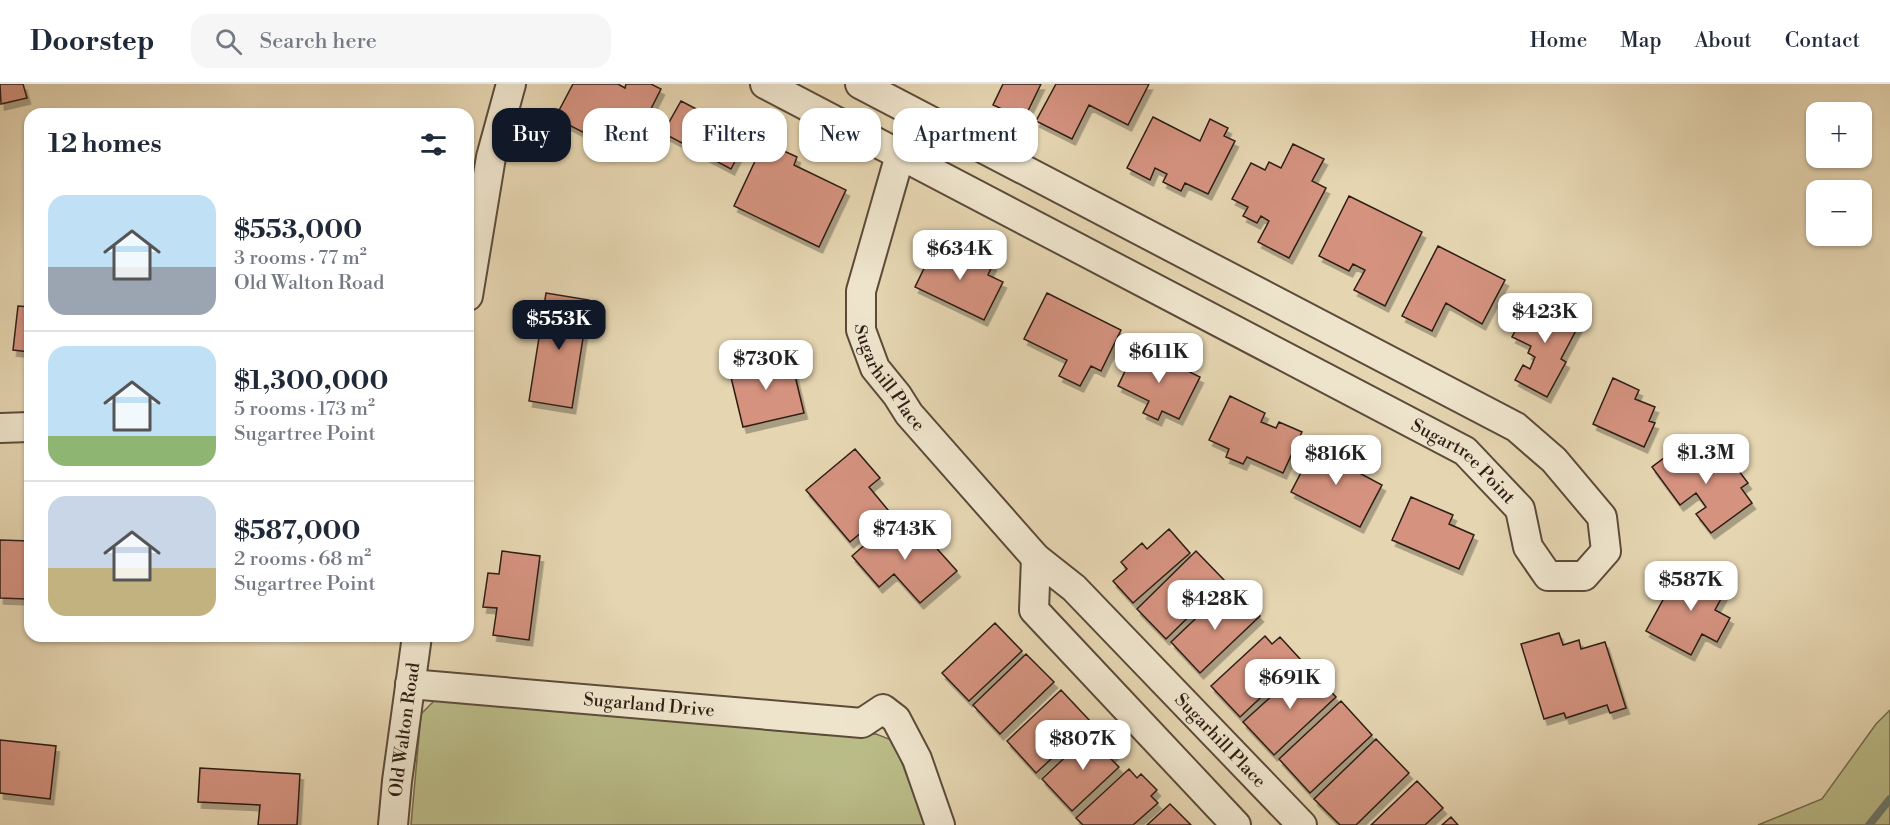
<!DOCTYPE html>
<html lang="en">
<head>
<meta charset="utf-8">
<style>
	body { margin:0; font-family:"Libre Bodoni",serif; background:#f6f6f7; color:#1f2937; height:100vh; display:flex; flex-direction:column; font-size:22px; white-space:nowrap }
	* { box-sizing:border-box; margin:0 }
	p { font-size:20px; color:#747a83 }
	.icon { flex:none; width:33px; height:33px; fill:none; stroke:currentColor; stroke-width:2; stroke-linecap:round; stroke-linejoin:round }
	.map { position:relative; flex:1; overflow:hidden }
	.details { position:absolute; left:24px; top:24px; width:450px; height:534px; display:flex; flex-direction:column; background:#fff; border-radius:18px; box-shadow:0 2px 4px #0004 }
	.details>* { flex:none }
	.hud { position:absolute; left:492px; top:24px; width:570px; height:54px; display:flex; gap:12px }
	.fabs { position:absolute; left:1806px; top:18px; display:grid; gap:12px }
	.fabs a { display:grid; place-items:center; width:66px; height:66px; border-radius:12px; background:#fff; box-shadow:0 2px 4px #0004; font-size:30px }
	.price { position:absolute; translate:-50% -51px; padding:0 14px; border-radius:12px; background:#fff; color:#222; font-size:20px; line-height:39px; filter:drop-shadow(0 2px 3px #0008) }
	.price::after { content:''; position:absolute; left:50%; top:36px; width:18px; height:14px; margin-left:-9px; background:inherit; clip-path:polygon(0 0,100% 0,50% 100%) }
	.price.selected { background:#111827; color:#fff }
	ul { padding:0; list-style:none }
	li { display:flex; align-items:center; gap:18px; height:150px; padding:0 24px }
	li+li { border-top:2px solid #e0e1e3 }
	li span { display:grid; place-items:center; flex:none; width:168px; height:120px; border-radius:18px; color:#555 }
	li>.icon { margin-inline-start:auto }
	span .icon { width:72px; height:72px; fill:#fffc; stroke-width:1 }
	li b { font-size:26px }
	h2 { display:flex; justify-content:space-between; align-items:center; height:72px; padding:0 24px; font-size:26px }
	.pill { padding:0 21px; border-radius:18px; background:#fff; box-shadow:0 2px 4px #0004; font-size:21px; line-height:54px }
	.pill.selected { background:#111827; color:#fff }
	header { display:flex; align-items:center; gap:36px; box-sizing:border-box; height:84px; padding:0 30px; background:#fff; border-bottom:2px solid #e0e1e3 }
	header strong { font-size:28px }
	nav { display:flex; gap:33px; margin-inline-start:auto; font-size:21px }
	.search { width:420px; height:54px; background:#f6f6f7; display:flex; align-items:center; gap:15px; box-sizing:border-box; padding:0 21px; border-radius:18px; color:#747a83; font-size:22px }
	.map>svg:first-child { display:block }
</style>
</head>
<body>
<header>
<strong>Doorstep</strong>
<div class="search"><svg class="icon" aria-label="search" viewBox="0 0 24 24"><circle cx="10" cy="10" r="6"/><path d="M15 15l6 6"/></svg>Search here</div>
<nav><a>Home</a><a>Map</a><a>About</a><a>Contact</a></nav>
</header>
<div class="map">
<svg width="1890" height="741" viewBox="0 0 1890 741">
	<defs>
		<filter id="shadow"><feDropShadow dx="3.5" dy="6" stdDeviation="0" flood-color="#0004"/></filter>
	</defs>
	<rect width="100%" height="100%" fill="#e5d5b1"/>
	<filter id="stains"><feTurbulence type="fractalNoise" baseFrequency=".00333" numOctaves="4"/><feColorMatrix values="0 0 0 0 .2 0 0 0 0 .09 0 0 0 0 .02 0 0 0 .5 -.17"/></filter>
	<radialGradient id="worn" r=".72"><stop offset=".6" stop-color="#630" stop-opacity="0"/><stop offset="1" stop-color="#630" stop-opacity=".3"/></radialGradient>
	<path fill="#babc88" stroke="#746c4e" stroke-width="1.5" d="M450,615L826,651L876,650L894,657L925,741H411L421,630L434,617Z
		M1890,626V741H1758L1822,715L1876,640Z"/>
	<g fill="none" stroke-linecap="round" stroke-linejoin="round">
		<path stroke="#6c7b6f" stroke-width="8" d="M1869,741L1890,715"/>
	</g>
	<path fill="#d4927f" stroke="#2e1d13" stroke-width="1.5" filter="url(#shadow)" d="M0,0H23L27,14L1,20Z
		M573,0H618L625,4L626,0H651L661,5L634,58L622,52L616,65L555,34Z
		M1003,0H1041L1024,35L993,21Z
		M1056,0H1149L1128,41L1089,21L1072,55L1036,37Z
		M681,17L748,52L731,85L663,49Z
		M1153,33L1200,57L1210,35L1228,44L1224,52L1235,57L1208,110L1185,99L1181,107L1163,98L1167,90L1155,84L1150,96L1127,84Z
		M764,58L797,73L794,81L846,106L819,163L734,122Z
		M1293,60L1324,75L1312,97L1326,104L1289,174L1258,158L1269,137L1261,132L1257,139L1243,132L1248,123L1232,115L1251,79L1265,86L1269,78L1281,84Z
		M1349,112L1422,148L1385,222L1354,206L1365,186L1353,180L1349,187L1319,172Z
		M953,161L993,180L988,191L1003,198L984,236L915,203L935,162L949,169Z
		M1438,162L1505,196L1482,240L1446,219L1432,247L1402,232Z
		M546,209L589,216L572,324L529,317Z
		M1047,209L1121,246L1101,287L1091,282L1080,302L1059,292L1067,276L1024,255Z
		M1534,212L1581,237L1561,275L1566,278L1547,313L1515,296L1523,281L1530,285L1535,273L1528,269L1531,262L1512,253Z
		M18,222L30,223V268L13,266Z
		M1137,262L1200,293L1179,335L1162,327L1158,336L1143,329L1149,317L1118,302Z
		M790,271L804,329L743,343L729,285Z
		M1613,294L1639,306L1635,315L1655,323L1649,337L1655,339L1644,363L1593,340Z
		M1230,312L1265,329L1261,338L1276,344L1279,338L1302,348L1283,389L1247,373L1243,380L1226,373L1229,365L1209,356Z
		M1316,360L1350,378L1348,383L1382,401L1360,443L1291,408Z
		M1680,362L1693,379L1706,369L1711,376L1724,367L1748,399L1741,404L1752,419L1711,449L1696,430L1706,423L1696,409L1680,421L1652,383Z
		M855,365L880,394L869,403L888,426L850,458L806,406Z
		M1411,413L1453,431L1449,440L1474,451L1459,485L1392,456Z
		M895,434L914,456L922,448L957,487L920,519L894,490L879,503L852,472Z
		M1169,445L1190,469L1133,519L1113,497L1127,485L1121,478L1142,459L1147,465Z
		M0,456L30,457V525H27V515L0,514Z
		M502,467L540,472L529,556L493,551L497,524L483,523L488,489L499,490Z
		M1196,467L1225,497L1166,555L1137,525Z
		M1690,481L1728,502L1715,526L1730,534L1717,558L1702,550L1691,571L1646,547L1670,503L1677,506Z
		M1237,508L1260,532L1200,589L1171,558L1212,519L1219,526Z
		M995,539L1022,567L969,617L942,589Z
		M1559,549L1563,561L1579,556L1581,565L1605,558L1626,624L1610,629L1607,621L1566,634L1564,629L1544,635L1521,560Z
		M1265,552L1272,560L1280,553L1301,576L1240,633L1211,602Z
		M1026,570L1054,598L1000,650L973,621Z
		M1306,581L1336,613L1274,671L1243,638Z
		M1061,606L1091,638L1036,689L1007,657Z
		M1341,617L1372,651L1310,709L1279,675Z
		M1092,648L1100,657L1106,652L1118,666L1110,674L1119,683L1072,727L1042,695Z
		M1376,655L1409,689L1356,741H1340L1314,715Z
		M0,656L56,662L50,715L0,709Z
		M200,684L300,690L297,741H258L260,721L198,718Z
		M1129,685L1137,694L1141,690L1157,706L1151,712L1158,719L1133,741H1083L1076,734Z
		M1417,697L1443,724L1425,741H1371Z
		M1170,720L1191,741H1147Z
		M1451,733L1458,741H1442Z"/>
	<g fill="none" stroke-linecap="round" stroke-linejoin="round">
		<g stroke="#5c4b3a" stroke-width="32">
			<g id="street">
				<path id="s1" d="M765,0L1465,367L1520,425L1528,463L1548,492H1584L1606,467L1602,433L1554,376L1516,343L860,0"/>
				<path id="s2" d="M900,71L861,207V246L875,284L897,311L909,330L1036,474L1074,504L1302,741"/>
				<path d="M468,212L491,73L511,0"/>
				<path d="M0,344L30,343"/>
				<path d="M1036,474L1034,526L1236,741"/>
				<path id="s3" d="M410,600L862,639L883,625L896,635L917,675L940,741"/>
				<path id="s4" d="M393,741L397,697L417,552"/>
			</g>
		</g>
		<use href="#street" stroke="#eee4cc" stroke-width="28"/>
	</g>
	<g text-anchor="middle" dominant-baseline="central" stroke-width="5" stroke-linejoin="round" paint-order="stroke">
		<g font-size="18" fill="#2e1d13" stroke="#eee4cc">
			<text stroke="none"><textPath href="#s2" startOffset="236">Sugarhill Place</textPath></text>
			<text stroke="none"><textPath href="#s1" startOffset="795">Sugartree Point</textPath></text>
			<text stroke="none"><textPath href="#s3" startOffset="240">Sugarland Drive</textPath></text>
			<text stroke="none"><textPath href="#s4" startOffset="96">Old Walton Road</textPath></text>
			<text stroke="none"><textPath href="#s2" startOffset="730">Sugarhill Place</textPath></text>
		</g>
	</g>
	<rect width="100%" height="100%" filter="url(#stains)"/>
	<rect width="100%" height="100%" fill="url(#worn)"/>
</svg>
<div class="fabs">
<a>+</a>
<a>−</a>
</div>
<b class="price" style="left:960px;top:197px">$634K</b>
<b class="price" style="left:1545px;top:260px">$423K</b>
<b class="price selected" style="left:559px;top:267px">$553K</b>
<b class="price" style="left:1159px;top:300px">$611K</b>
<b class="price" style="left:766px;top:307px">$730K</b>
<b class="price" style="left:1706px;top:401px">$1.3M</b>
<b class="price" style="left:1336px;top:402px">$816K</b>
<b class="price" style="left:905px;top:477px">$743K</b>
<b class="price" style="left:1691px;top:528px">$587K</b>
<b class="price" style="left:1215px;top:547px">$428K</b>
<b class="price" style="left:1290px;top:626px">$691K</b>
<b class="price" style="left:1083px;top:687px">$807K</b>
<div class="hud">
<a class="pill selected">Buy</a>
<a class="pill">Rent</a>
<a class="pill">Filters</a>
<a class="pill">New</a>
<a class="pill">Apartment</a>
</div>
<section class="details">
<h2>12 homes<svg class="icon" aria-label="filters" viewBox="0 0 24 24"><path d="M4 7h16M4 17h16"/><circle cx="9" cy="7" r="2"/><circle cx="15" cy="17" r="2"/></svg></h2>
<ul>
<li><span style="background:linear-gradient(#bfe0f5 60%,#9aa5b1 0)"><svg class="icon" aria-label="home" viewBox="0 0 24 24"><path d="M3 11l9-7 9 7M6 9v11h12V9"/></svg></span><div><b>$553,000</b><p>3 rooms · 77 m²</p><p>Old Walton Road</p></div></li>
<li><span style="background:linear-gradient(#bfe0f5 75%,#8fb573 0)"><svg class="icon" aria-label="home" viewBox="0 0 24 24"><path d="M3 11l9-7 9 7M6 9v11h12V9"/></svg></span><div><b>$1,300,000</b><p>5 rooms · 173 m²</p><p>Sugartree Point</p></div></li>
<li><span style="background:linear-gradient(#c9d6e8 60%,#c2b280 0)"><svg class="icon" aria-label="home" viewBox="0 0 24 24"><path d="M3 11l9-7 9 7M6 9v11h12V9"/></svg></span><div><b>$587,000</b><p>2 rooms · 68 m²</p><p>Sugartree Point</p></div></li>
</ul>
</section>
</div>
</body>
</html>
